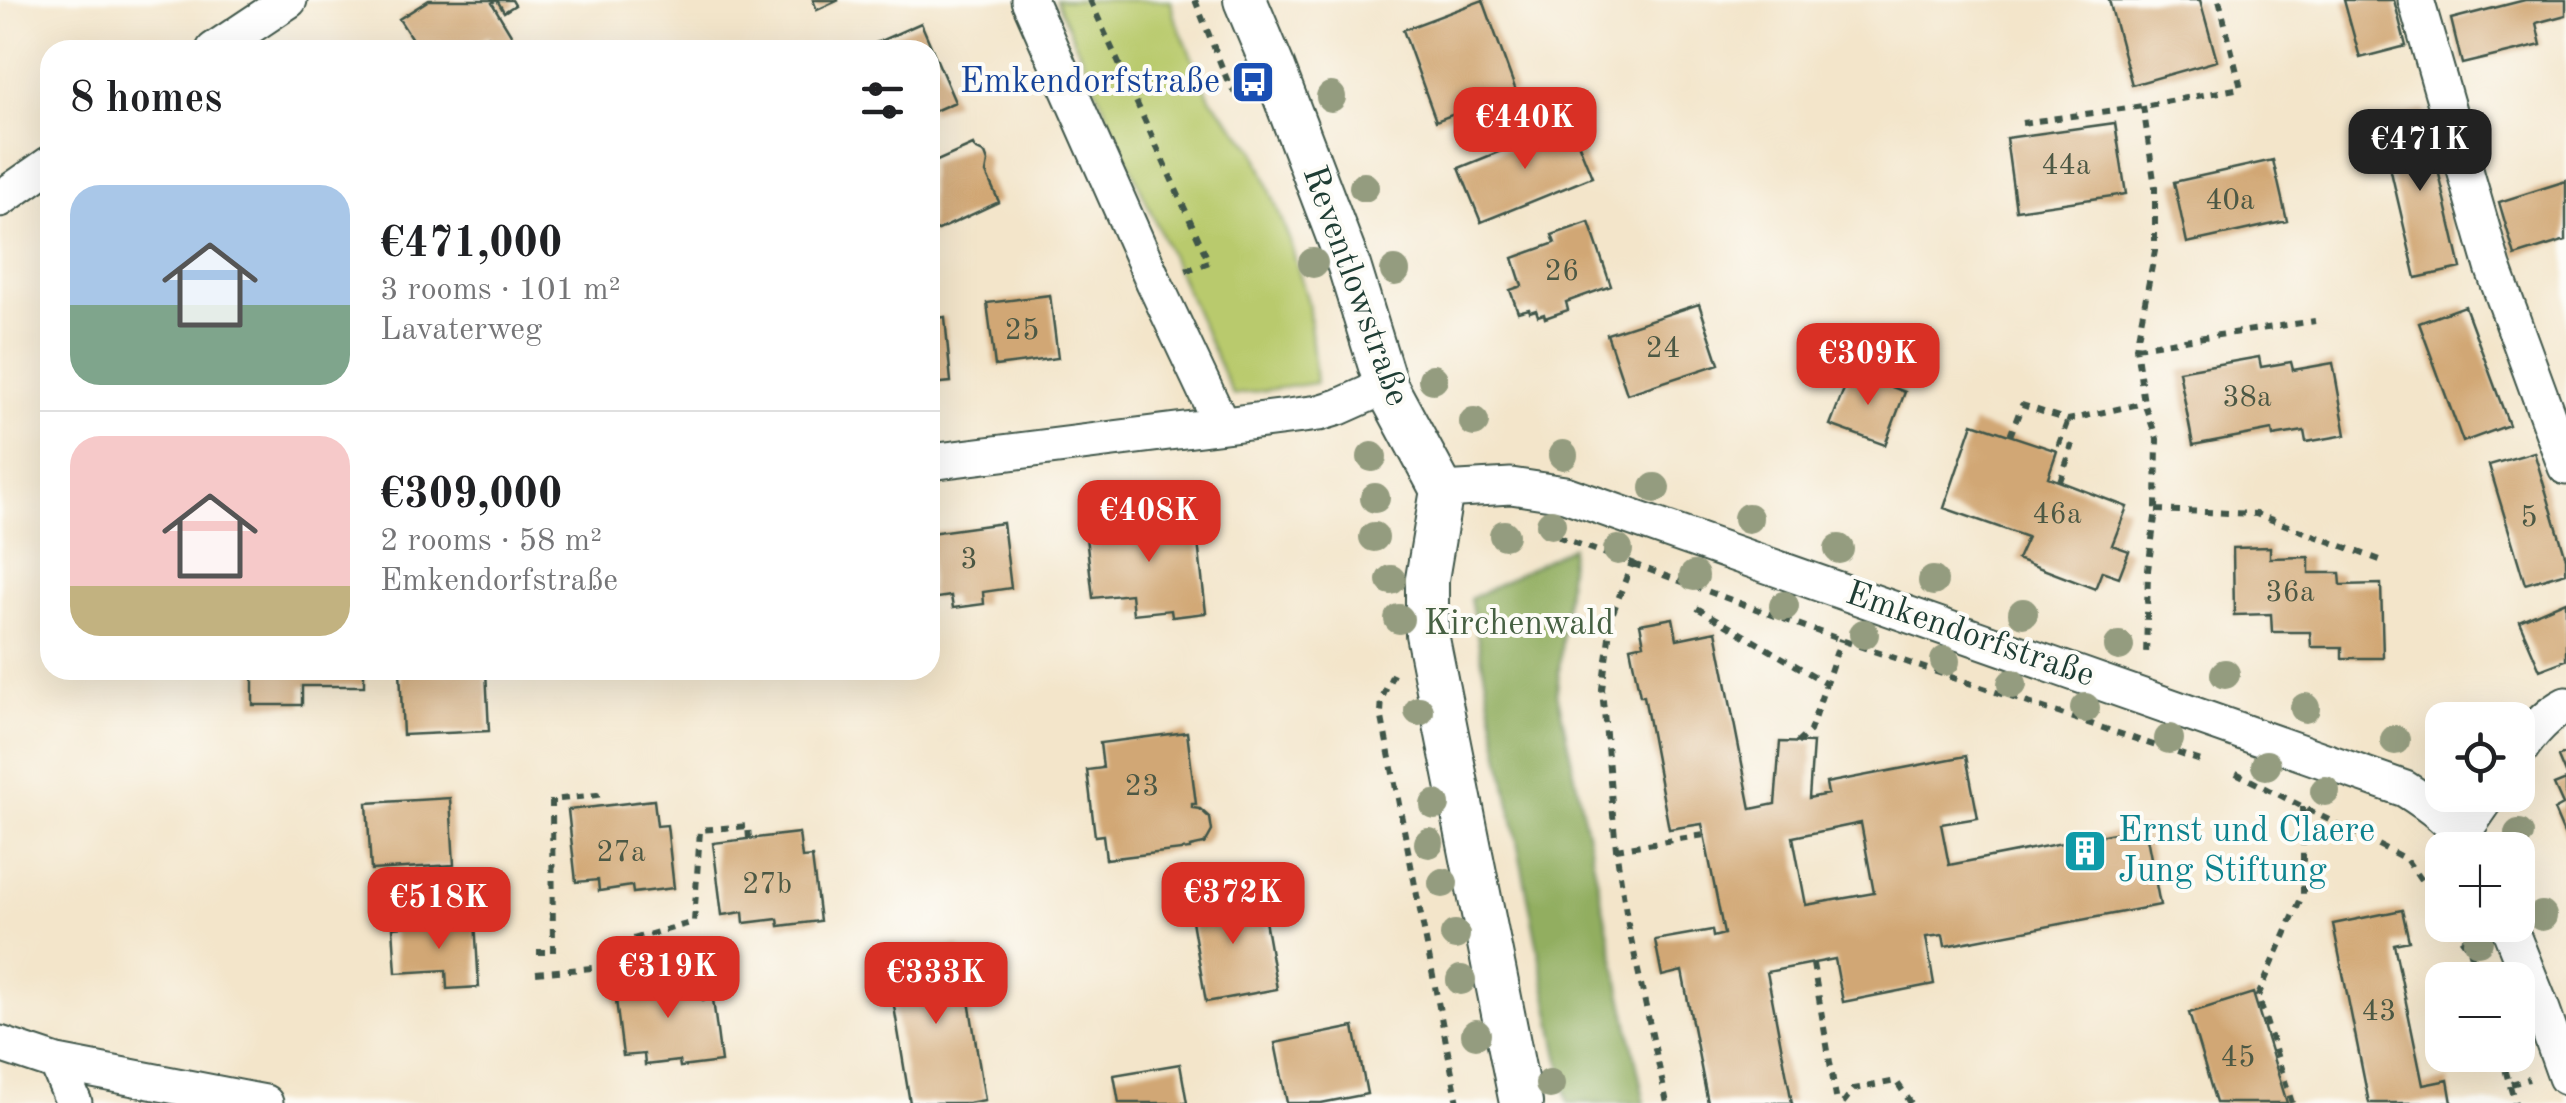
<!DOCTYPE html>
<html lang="en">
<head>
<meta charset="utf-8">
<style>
	body { margin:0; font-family:"Old Standard TT",serif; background:#f2f2f2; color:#202124; height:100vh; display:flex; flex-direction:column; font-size:38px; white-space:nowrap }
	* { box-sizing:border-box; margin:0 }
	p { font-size:32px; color:#757577 }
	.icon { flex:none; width:55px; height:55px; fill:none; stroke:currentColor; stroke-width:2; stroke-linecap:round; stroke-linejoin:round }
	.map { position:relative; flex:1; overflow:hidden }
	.side { position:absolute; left:40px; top:40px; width:900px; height:640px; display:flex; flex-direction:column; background:#fff; border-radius:30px; box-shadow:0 10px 40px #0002 }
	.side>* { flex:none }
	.tools { position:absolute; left:2425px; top:702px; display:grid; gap:20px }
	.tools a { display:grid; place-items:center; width:110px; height:110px; border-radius:20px; background:#fff; box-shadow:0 10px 40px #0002; font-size:50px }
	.price { position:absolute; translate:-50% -85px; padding:0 22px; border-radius:20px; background:#d93025; color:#fff; font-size:32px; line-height:65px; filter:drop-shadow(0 2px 5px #0008) }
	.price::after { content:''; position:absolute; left:50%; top:60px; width:30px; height:22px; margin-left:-15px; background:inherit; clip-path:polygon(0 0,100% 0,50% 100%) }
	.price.on { background:#222; color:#fff }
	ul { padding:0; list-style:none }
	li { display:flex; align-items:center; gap:30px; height:250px; padding:0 30px }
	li+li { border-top:2px solid #e0e0e0 }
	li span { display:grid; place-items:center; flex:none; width:280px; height:200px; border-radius:30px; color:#555 }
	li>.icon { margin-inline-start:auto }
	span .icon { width:120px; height:120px; fill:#fffc; stroke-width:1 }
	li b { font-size:42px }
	h2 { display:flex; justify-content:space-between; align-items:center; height:120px; padding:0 30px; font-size:42px }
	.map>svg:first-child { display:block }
</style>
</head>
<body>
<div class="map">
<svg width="2566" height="1103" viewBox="0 0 2566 1103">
	<rect width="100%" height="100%" fill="#fdfcf7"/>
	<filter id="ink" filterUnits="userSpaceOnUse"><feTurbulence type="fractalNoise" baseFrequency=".01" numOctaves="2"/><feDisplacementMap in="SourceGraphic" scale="20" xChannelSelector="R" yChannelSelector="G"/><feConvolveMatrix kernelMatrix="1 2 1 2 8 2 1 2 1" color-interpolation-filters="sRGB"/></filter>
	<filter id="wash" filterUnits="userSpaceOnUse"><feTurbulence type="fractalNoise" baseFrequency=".0048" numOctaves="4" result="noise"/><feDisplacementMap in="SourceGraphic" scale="40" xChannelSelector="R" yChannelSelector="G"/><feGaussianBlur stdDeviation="2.25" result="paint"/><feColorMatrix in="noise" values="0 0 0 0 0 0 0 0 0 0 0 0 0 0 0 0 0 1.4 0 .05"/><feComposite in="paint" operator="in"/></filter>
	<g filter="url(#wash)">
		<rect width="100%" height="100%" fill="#f3e5ca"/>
		<path fill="#b9ca6d" stroke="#6c8450" stroke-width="2.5" d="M1056,0H1171L1173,14L1210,98L1254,149L1289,239L1308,302L1316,383L1233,395Z"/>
		<path fill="#92ae60" stroke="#58764a" stroke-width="2.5" d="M1571,547L1557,692L1645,1103H1568L1470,599Z"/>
		<g id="blocks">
			<path fill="#d1a774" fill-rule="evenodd" d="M429,0H512L515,5L504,12L497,0L492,3L515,41L497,50L488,36L466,50H432L429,44L419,50L399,19Z
				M813,0H839L817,10Z
				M1483,0L1516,91L1436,121L1403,30Z
				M2109,0H2200L2217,61L2132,85Z
				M2344,0H2394L2406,46L2360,58Z
				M2525,0H2566V15L2536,23L2541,45L2462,64L2451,19Z
				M921,23L955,102L930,113V50H860Z
				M2424,110L2461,268L2416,278L2379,120Z
				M1570,123L1592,177L1481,222L1459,168Z
				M2115,123L2126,194L2016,210L2006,138Z
				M973,145L975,149L985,154L988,162L986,173L999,202L930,234V164Z
				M2273,160L2287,221L2187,243L2174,182Z
				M2566,181V240L2515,256L2499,202Z
				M1589,222L1611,286L1566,302L1568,310L1545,318L1544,314L1538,316L1536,310L1530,312L1529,309L1518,312L1510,290L1522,286L1513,258L1555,243L1552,235Z
				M1050,295L1058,358L995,366L987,303Z
				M1699,304L1719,364L1627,394L1607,334Z
				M2465,306L2509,425L2463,442L2419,323Z
				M945,317L951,382L930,384V319Z
				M2259,357L2261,367L2291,362L2293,370L2333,363L2346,435L2306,442L2304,431L2273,436L2272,430L2193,445L2179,371Z
				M1851,371L1905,392L1885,445L1830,425Z
				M1973,423L2057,451L2048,477L2127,507L2112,545L2129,551L2119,577L2102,571L2095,589L2017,559L2027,537L1944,508Z
				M2534,452L2566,558V572L2525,584L2489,465Z
				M1195,515L1206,613L1172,617L1171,610L1133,614L1131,594L1093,598L1085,528Z
				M1003,523L1011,588L983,592L984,604L953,608L951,596L930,599V533Z
				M2270,547V558L2309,557V573H2340L2341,585L2381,584L2383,658H2342V647H2311L2310,632H2272L2271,614L2234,615L2233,548Z
				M2566,601V660L2540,670L2519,621Z
				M1673,618L1677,639L1716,631L1751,809L1775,804L1780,742L1813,743L1809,798L1828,794L1826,783L1966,756L1978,818L1941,824L1949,865L2145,827L2160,905L1945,946L1943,935L1926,937L1934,984L1843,1002L1835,959L1767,972L1792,1103H1708L1682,971L1662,976L1655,940L1712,930L1713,937L1724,934L1702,824L1669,829L1644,696H1640L1630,647L1644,644L1640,624ZM1861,823L1874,893L1806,905L1793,837Z
				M253,670H364V686H302V705H253Z
				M400,670H486L489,731L403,735Z
				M1187,732L1196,804H1192V808L1200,809L1210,818L1212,831L1207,840L1204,844L1190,847V849L1106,859L1103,835L1095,836L1087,770L1103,768L1100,743Z
				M2566,753V776L2558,757Z
				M2566,780V838L2554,810L2563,805L2554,785Z
				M450,798L454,865L371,870L367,803Z
				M654,800L657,826L667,825L674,888L633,893L632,886L599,891L598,880L576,882L568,810Z
				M799,833L802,858L812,857L820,921L779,926L778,919L744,923L743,912L722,915L713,843Z
				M1260,892L1277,989L1206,1002L1189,903Z
				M2402,910L2409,941L2394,944L2423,1085L2448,1080L2452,1103H2369L2333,924Z
				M475,921L479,987L447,989L446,970L396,973L393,927Z
				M960,945L985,1100L968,1103H910L886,958Z
				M700,974L703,1000L713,999L721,1062L680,1067L679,1061L645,1065L644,1054L623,1056L614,984Z
				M2253,993L2287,1103H2216L2189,1013Z
				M1354,1027L1367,1094L1321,1103H1287L1275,1043Z
				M1180,1064L1187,1103H1119L1114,1075Z"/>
		</g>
	</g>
	<g filter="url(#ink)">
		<use href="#blocks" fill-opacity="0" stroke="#3f564a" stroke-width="2.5"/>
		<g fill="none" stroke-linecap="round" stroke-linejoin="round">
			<g stroke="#3f564a" stroke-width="39">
				<path id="minor" d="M1029,0L1154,282L1221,424
					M2416,0L2493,267L2566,467
					M214,50L289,0
					M0,199L50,164
					M930,462L1319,413L1339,407L1386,386
					M1442,490L1511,486L1565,494L2405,789C2432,806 2455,823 2472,850
					M2518,752C2530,734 2546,715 2566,705
					M2462,834L2489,795
					M2508,925L2541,1007L2566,1077
					M0,1044L57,1063L265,1103
					M57,1063L74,1103"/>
			</g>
			<g stroke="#3f564a" stroke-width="46">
				<path id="tertiary" d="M1245,0L1274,69L1349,266L1386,386L1442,490L1427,579V634L1521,1103"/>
			</g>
			<path stroke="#3f564a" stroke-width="6" stroke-dasharray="8 8" stroke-linecap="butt" d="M1090,0L1209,262L1185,271
				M1195,0L1230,87L1240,97
				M2143,106L2155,187V251L2136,347L2144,403L2157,439L2156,510L2148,570L2146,659
				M2022,123L2143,106L2241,88L2219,0
				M2136,347L2315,321
				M2010,436L2022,405L2068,420L2144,403
				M2060,481L2072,447L2059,444L2068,420
				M2156,510L2256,514L2380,560
				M1543,531L1841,640L2201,761
				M1633,560L1612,615L1602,689L1616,849L1628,925L1667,1103
				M1697,608L1826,683
				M1393,674L1382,698L1381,713L1458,1103
				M1797,743L1810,731L1841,639
				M2236,773L2406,859L2442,911
				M1616,849L1704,835
				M2452,925L2470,950L2479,980
				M537,952H553L552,800L597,795L598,806
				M1813,964L1837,1103
				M604,967L608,946L694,922L700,830L748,826L749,839
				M536,973L636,964L638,982
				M2501,1055L2515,1103
				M2511,1084L2529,1079
				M1843,1103L1854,1089L1896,1081L1911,1103
				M2292,1103L2258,996L2303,894V807"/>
			<use href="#minor" stroke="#fff" stroke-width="35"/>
			<use href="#tertiary" stroke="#fff" stroke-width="42"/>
		</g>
		<g fill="#949c7f">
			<circle cx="1331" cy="97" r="15"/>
			<circle cx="1364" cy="187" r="15"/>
			<circle cx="1313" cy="263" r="15"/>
			<circle cx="1395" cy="271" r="15"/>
			<circle cx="1433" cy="379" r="15"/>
			<circle cx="1474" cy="422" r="15"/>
			<circle cx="1563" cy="455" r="15"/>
			<circle cx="1372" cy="457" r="15"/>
			<circle cx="1655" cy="488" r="15"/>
			<circle cx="1375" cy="498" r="15"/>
			<circle cx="1748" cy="518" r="15"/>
			<circle cx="1551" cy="524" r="15"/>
			<circle cx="1504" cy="535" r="15"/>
			<circle cx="1374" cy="537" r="15"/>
			<circle cx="1839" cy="549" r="15"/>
			<circle cx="1618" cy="550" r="15"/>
			<circle cx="1694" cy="576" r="15"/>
			<circle cx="1391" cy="580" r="15"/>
			<circle cx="1933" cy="581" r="15"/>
			<circle cx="1784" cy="606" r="15"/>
			<circle cx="2023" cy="613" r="15"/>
			<circle cx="1399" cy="619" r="15"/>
			<circle cx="1864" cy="634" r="15"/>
			<circle cx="2119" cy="646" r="15"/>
			<circle cx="1945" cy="661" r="15"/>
			<circle cx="2225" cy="674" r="15"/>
			<circle cx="2012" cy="684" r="15"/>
			<circle cx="2085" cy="708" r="15"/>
			<circle cx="2305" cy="708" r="15"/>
			<circle cx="1419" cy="711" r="15"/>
			<circle cx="2169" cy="739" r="15"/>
			<circle cx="2395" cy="740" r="15"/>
			<circle cx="2266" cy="765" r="15"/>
			<circle cx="2325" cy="791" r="15"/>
			<circle cx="1435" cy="805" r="15"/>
			<circle cx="2519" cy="834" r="15"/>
			<circle cx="1429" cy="843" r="15"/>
			<circle cx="1443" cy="883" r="15"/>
			<circle cx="2542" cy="916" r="15"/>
			<circle cx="1455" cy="935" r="15"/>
			<circle cx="2478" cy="941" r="15"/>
			<circle cx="1461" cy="980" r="15"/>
			<circle cx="1476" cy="1034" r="15"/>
			<circle cx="1550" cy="1084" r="15"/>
		</g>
	</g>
	<defs>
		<g id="bus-square" transform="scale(2.25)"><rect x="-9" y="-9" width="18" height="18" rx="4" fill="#1a4fb4" stroke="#fdfcf7"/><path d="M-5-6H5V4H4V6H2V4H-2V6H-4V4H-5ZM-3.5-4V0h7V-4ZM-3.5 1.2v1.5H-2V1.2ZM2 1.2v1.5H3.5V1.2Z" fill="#fff"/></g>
		<g id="building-square" transform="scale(2.25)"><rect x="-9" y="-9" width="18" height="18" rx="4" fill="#0f9aa8" stroke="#fdfcf7"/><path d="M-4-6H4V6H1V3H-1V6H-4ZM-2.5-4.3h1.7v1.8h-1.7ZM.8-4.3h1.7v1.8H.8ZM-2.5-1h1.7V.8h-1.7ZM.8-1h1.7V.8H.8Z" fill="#fff"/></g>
	</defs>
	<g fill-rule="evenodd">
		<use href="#bus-square" x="1253" y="82"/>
		<use href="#building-square" x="2085" y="851"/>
	</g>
	<g text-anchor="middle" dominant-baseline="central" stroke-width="8" stroke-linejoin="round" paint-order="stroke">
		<g font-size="30" fill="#4c5844">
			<text x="2066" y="166">44a</text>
			<text x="2230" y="201">40a</text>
			<text x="1562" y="272">26</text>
			<text x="1022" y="331">25</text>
			<text x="1663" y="349">24</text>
			<text x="2247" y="398">38a</text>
			<text x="2057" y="515">46a</text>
			<text x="2529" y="518">5</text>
			<text x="969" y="560">3</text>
			<text x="2290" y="593">36a</text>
			<text x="1142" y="787">23</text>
			<text x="621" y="853">27a</text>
			<text x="767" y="885">27b</text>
			<text x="2379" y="1012">43</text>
			<text x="2238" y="1058">45</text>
		</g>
		<g font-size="35" fill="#164399" stroke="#fdfcf7" text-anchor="end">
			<text x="1220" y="82">Emkendorfstraße</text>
		</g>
		<g font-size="35" fill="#1f3d34" stroke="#fdfcf7">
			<text transform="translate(1355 286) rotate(70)">Reventlowstraße</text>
			<text transform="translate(1970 635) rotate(19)">Emkendorfstraße</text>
		</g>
		<g font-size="35" fill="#466042" stroke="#fdfcf7">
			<text x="1519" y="624">Kirchenwald</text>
		</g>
		<g font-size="35" fill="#0d838f" stroke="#fdfcf7" text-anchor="start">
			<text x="2118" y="831">Ernst und Claere<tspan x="2118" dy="40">Jung Stiftung</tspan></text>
		</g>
	</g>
</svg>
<div class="tools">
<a><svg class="icon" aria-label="locate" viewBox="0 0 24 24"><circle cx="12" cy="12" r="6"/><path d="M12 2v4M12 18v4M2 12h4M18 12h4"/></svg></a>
<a>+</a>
<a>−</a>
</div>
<b class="price" style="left:1525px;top:172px">€440K</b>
<b class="price on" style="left:2420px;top:194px">€471K</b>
<b class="price" style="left:1868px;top:408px">€309K</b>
<b class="price" style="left:1149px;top:565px">€408K</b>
<b class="price" style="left:1233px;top:947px">€372K</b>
<b class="price" style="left:439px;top:952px">€518K</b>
<b class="price" style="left:668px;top:1021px">€319K</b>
<b class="price" style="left:936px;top:1027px">€333K</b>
<section class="side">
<h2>8 homes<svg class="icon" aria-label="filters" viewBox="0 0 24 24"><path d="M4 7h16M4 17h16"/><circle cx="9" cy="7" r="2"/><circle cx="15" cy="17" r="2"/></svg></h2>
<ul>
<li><span style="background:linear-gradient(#a9c7e8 60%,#7fa58c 0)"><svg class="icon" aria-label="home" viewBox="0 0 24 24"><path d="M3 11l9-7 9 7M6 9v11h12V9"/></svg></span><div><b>€471,000</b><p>3 rooms · 101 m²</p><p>Lavaterweg</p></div></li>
<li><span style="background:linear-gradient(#f6c9c9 75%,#c2b280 0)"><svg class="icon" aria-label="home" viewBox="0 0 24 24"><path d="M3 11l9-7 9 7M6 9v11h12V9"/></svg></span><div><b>€309,000</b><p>2 rooms · 58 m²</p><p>Emkendorfstraße</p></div></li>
</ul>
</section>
</div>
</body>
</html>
